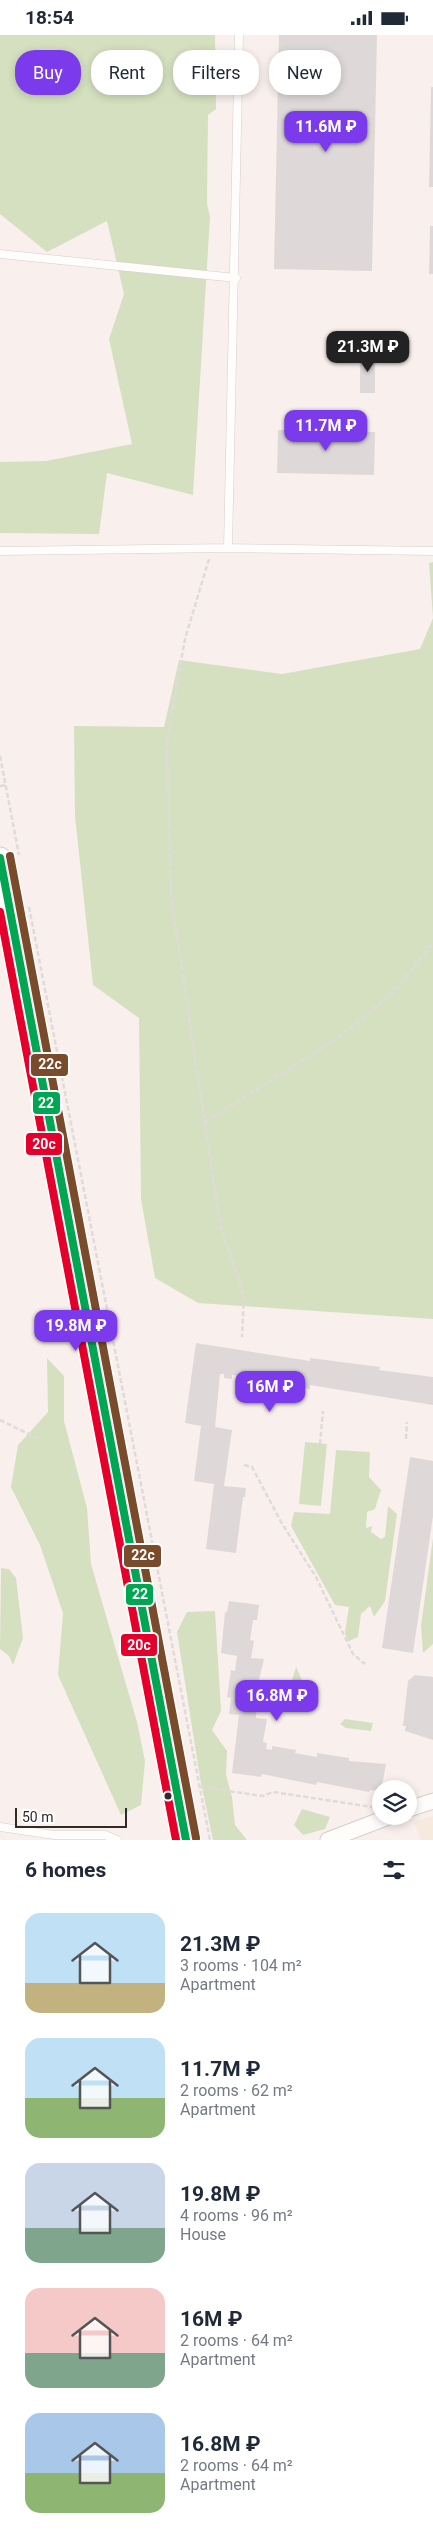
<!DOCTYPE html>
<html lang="en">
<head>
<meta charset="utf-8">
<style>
	body { margin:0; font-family:Roboto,sans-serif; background:#f2f2f3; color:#1f2937; height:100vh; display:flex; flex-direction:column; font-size:19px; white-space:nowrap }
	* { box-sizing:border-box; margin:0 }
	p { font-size:16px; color:#747a83 }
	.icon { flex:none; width:28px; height:28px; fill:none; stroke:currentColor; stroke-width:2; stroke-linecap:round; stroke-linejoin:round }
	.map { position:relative; height:1805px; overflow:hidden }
	.side { display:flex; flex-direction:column; background:#fff; flex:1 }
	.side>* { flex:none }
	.guide { position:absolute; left:15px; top:15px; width:404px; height:45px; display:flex; gap:10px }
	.controls { position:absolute; left:372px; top:1745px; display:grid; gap:10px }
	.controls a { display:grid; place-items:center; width:45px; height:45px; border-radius:50%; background:#fff; box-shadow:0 2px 8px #0003; font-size:25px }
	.scale { position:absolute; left:15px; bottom:12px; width:112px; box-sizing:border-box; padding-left:5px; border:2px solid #322a28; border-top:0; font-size:14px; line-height:18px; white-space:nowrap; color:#322a28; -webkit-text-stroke:4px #fff; paint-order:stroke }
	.price { position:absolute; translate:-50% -42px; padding:0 11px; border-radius:10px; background:#7c3aed; color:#fff; font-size:16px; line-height:32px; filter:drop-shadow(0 1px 2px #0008) }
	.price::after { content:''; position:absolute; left:50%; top:30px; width:15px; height:11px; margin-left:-8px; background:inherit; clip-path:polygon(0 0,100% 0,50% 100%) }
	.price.current { background:#222; color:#fff }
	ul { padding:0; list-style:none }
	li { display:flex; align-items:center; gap:15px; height:125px; padding:0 25px }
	li span { display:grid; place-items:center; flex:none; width:140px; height:100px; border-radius:15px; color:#555 }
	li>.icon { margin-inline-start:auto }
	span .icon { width:60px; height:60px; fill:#fffc; stroke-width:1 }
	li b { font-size:21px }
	h2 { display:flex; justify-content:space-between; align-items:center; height:60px; padding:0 25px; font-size:21px }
	.chip { padding:0 18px; border-radius:20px; background:#fff; box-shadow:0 2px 8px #0003; font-size:18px; line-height:45px }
	.chip.current { background:#7c3aed; color:#fff }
	.status { display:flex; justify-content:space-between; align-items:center; height:35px; padding:0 25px; background:#fff; direction:ltr }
	.status svg { height:14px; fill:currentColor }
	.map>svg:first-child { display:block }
</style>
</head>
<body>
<div class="status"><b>18:54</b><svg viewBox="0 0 49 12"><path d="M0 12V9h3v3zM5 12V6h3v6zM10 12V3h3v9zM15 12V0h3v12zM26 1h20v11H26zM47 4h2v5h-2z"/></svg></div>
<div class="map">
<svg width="433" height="1805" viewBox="0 0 433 1805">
	<rect width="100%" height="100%" fill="#f9f0ed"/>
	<path fill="#f6eade" d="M433,1781V1805H421L414,1787Z"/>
	<path fill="#d5e0c0" d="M0,0H215L216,74L208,80L207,169L210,182L193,460L107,438L99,499L0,498V427L46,426L132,409L109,304L124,259L107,186L47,217L0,179Z
		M433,527V1284L198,1268L155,1243L141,1164L139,983L93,950L75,781L74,691L164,692L179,625L282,639L420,614L433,583L429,528Z
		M47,1323L64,1341V1386L87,1473L91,1529L137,1687L145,1726L141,1770L121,1780L58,1640L63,1578L40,1510L11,1452L18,1410L48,1377Z
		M305,1407L327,1409L321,1471L299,1469Z
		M336,1415L370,1417L369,1442L381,1455L375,1474L367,1477L366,1493L372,1491L371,1497L381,1504L385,1502L388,1471L397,1479L385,1566L374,1582L370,1571L361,1579L358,1602L347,1607L345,1597L349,1572L335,1570L291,1491L294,1477L330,1479Z
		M433,1503V1609L423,1618L421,1591Z
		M1,1533L9,1534L16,1543L23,1603L13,1630L9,1621L0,1614Z
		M215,1576L221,1676L212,1695L227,1716L226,1740L232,1762L235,1790L247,1805H213L200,1743L177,1597L187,1577Z
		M296,1632C304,1648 309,1662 296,1676L292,1675V1645Z
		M345,1684L373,1688L371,1696L346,1693L340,1689Z
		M302,1774L330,1782L325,1794L303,1800L294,1790Z"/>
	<path fill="#ded8d9" d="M279,0H377L372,236L274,234Z
		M431,52H433V152H429Z
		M430,191H433V239H429Z
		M360,319H375V358H360Z
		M278,395L375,397L374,440L277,438Z
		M196,1308L310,1326V1323L380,1332L379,1335L433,1342V1370L310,1350V1354L239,1344V1341L232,1340V1344L224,1343V1339H220L215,1392L232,1395L224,1451L246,1453L245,1462H243L236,1518L206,1514L214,1449L194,1446L201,1391L185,1388Z
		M410,1422L433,1426V1481L413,1618L382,1613Z
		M229,1566L259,1570L257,1585H253L250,1605L254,1606L251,1623L264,1624L257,1653L256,1683L267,1684L263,1707L267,1708L266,1714L272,1715V1711L296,1715L295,1718L317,1722V1718L349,1723V1726L386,1729L381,1756L370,1755L369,1757L317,1747L316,1750L262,1739L261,1742L232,1738L239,1680L229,1679L231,1663L227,1662L231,1635L235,1636L237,1621L221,1618L225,1577H227Z
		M415,1640L433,1642V1705L405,1696L406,1691H403L408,1646Z"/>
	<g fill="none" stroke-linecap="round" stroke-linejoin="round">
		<g stroke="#d6cecb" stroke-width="9">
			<path id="lane" d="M0,219L236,243
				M228,513L239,0
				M0,516L228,513L433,516
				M0,1792L54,1800H105L117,1805"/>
		</g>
		<g stroke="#d6cecb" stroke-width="17">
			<path id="street" d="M409,1774L433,1766
				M328,1805L391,1781"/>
		</g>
		<g stroke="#d6cecb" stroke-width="23">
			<path id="secondary" d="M0,823L186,1805"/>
		</g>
		<path stroke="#dedbda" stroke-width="2.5" stroke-dasharray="5 2.5" stroke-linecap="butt" d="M209,524L185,604L167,706L171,862L220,1189L244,1261L242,1302
			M0,721L19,820
			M0,751L6,750
			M29,872L210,1805
			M205,1087L336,1004L395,956L433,907
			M0,1385L39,1404
			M406,1404L407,1387
			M320,1409L323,1376
			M244,1430L252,1432L281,1487L316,1542L353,1619L365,1629
			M200,1752L263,1761L273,1757L372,1772"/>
		<use href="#lane" stroke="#fefdfc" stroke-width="8"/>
		<use href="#street" stroke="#fefdfc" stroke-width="15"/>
		<use href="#secondary" stroke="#fefdfc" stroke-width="21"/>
		<g stroke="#fff" stroke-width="11">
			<path id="bus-1" d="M0,823L186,1805"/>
		</g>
		<g stroke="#fff" stroke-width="11">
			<path id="bus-2" d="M0,877L176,1805"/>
		</g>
		<g stroke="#fff" stroke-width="11">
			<path id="bus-3" d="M10,821L196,1803"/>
		</g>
		<use href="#bus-1" stroke="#00a651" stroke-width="8"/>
		<use href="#bus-2" stroke="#e4002b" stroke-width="8"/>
		<use href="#bus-3" stroke="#7a4b2a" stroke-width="8"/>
	</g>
	<circle fill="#322a28" stroke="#fff" stroke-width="2" cx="168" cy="1761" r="4.5"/>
	<g stroke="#fff" stroke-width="2">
		<rect x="30" y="1018" width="39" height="24" rx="5" fill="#7a4b2a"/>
		<rect x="32" y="1056" width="29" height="24" rx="5" fill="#00a651"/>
		<rect x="25" y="1097" width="38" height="24" rx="5" fill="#e4002b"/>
		<rect x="123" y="1509" width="39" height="24" rx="5" fill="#7a4b2a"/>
		<rect x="125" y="1548" width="29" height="23" rx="5" fill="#00a651"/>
		<rect x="120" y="1598" width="38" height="24" rx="5" fill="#e4002b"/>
	</g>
	<g font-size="14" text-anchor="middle" font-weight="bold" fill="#fff">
		<text x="50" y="1034">22c</text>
		<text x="46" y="1073">22</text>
		<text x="44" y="1114">20с</text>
		<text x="143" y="1525">22c</text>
		<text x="140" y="1564">22</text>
		<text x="139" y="1615">20с</text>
	</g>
</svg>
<div class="controls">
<a><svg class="icon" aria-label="layers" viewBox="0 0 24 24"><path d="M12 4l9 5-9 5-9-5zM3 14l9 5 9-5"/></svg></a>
</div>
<div class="scale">50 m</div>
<b class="price" style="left:326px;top:118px">11.6M ₽</b>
<b class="price current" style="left:368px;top:338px">21.3M ₽</b>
<b class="price" style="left:326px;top:417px">11.7M ₽</b>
<b class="price" style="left:76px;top:1317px">19.8M ₽</b>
<b class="price" style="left:270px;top:1378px">16M ₽</b>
<b class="price" style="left:277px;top:1687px">16.8M ₽</b>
<div class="guide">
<a class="chip current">Buy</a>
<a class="chip">Rent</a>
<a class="chip">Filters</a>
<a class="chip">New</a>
</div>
</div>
<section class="side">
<h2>6 homes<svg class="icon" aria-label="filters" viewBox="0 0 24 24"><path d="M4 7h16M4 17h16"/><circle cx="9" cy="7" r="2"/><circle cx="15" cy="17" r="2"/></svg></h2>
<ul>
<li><span style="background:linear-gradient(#bfe0f5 70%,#c2b280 0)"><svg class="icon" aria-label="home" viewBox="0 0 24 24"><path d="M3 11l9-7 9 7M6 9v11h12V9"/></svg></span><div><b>21.3M ₽</b><p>3 rooms · 104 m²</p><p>Apartment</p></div></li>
<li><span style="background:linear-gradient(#bfe0f5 60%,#8fb573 0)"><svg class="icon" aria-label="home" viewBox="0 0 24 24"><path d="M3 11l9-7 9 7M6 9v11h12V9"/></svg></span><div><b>11.7M ₽</b><p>2 rooms · 62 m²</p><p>Apartment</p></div></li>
<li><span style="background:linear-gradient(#c9d6e8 65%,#7fa58c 0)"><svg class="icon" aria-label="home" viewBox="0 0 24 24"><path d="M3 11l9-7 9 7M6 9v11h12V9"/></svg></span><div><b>19.8M ₽</b><p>4 rooms · 96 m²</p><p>House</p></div></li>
<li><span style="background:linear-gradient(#f6c9c9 65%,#7fa58c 0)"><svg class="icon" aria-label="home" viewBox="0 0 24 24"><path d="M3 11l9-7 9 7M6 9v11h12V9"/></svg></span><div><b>16M ₽</b><p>2 rooms · 64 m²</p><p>Apartment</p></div></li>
<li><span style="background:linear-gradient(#a9c7e8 60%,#8fb573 0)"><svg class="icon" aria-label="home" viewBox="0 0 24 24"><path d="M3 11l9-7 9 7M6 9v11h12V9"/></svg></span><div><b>16.8M ₽</b><p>2 rooms · 64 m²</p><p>Apartment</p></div></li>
</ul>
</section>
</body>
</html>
